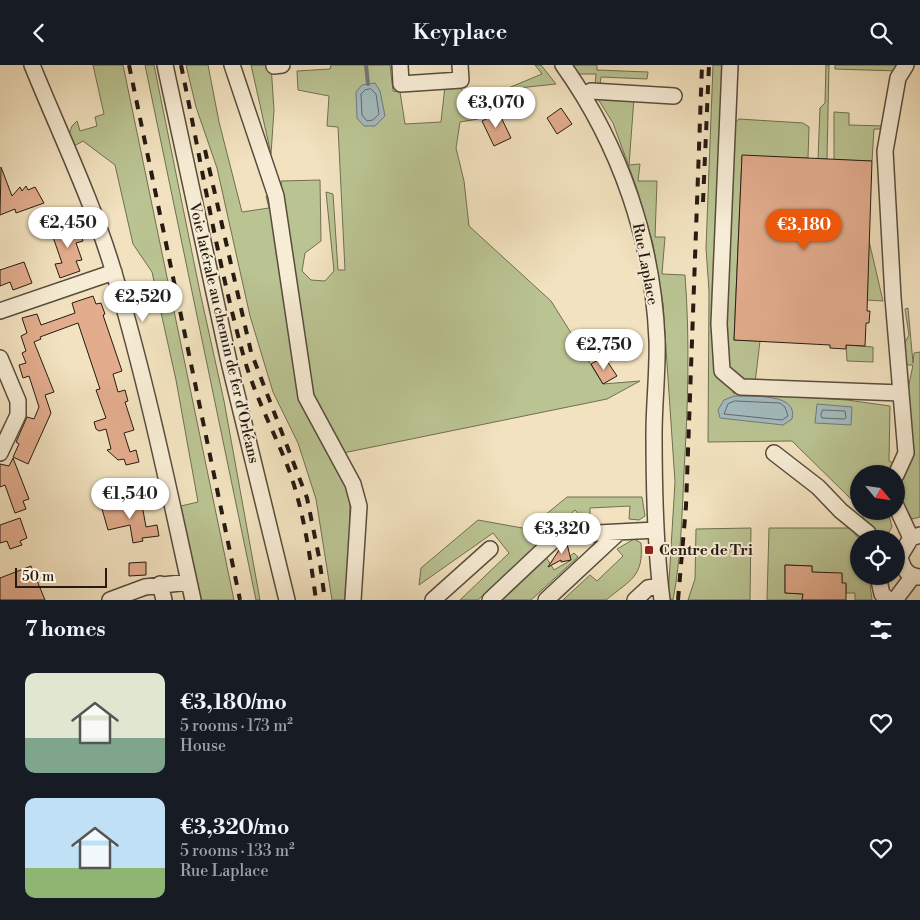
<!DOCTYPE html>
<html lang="en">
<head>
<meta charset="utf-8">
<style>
	body { margin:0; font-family:"Libre Bodoni",serif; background:#242831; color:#f1f3f6; height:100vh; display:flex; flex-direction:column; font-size:19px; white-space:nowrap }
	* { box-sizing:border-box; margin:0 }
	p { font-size:16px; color:#9ea1a6 }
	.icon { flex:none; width:28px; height:28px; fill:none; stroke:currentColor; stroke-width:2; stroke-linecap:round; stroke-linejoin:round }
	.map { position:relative; height:535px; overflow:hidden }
	.drawer { display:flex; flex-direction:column; background:#171b24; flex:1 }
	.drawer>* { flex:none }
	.needle { width:32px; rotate:119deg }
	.buttons { position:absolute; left:850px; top:400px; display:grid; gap:10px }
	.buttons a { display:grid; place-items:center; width:55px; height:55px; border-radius:50%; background:#171b24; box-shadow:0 1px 4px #0004; font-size:25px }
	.scale { position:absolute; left:15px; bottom:12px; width:92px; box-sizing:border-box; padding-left:5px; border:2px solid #251b12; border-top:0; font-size:14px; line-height:18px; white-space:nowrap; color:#251b12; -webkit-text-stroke:4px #f7ecd5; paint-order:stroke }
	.price { position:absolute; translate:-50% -42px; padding:0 11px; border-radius:18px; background:#fff; color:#222; font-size:16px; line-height:32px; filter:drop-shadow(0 1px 2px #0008) }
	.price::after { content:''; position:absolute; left:50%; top:30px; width:15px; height:11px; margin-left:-8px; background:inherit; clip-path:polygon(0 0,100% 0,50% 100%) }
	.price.selected { background:#ea580c; color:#fff }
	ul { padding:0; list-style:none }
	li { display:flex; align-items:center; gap:15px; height:125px; padding:0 25px }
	li span { display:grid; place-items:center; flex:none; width:140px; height:100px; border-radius:10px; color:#555 }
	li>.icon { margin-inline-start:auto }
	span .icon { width:60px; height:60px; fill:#fffc; stroke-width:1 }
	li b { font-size:21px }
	h2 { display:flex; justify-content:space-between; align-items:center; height:60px; padding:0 25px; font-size:21px }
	header { display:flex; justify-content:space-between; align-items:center; height:65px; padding:0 25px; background:#171b24; font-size:22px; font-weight:600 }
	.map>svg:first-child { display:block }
</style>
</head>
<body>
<header><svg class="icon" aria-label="back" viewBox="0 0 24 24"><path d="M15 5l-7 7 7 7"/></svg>Keyplace<svg class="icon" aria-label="search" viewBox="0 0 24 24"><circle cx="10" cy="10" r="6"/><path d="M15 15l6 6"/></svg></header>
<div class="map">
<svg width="920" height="535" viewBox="0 0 920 535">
	<rect width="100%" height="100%" fill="#f2e2bf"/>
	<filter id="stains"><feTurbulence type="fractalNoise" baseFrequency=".004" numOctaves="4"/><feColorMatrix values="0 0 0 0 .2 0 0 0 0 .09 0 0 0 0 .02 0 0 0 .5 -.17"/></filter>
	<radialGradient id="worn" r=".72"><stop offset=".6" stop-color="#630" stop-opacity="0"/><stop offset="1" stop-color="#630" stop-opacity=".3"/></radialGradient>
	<path fill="#bac392" stroke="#706f52" d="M93,0H123L234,535H200L181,441L198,437L176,315L152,207L133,179L115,100L83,76L74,81L69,69L72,61L77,56L80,66L97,61L95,52L104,49Z
		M145,0H154L200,227L224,336L260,535H256Z
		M186,0H208L219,57L242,147L269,143L266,131L272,129L302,335L350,429L349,535H332L316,434L298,378L273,327L250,251L217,103L196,42Z
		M251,0H271L274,45L271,89Z
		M331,0H390L393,26L400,27L405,59L441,57L445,21L458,20L472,38L542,9L535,0H541L556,19L518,23L490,37L478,54L460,57L456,83L464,116L469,161L551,236L603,319L640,316L607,334L343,388L308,330L293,229L281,116L320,115L321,176L305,188L302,206L311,215L325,216L334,206L326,127L333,129L338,205H345L338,62L327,61L329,31L298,25L297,6L330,4Z
		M573,0H597V5L648,7L647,14L601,12L600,20H595L596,9H579Z
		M713,0H726L717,307L734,325L733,328L847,335L890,341L889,396L895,399L890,409H859V445L853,436L792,376L708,377L709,226L706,183Z
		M826,0H829L827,94H818L820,43L825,38Z
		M835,0H903L899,6L835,4Z
		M634,33L629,100L640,99L638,116H657L655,172H665L662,209L685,210C690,275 688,341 684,407C682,450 681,493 673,535L668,533L675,417L663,239L653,179L636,121L613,58L598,34Z
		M834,47L849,48V60L884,61V64H874L872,96L834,95Z
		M739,54L803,58L809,62L808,93L742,91L734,275L760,276L755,318L747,317L727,303L728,210L734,58Z
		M869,176L883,236L867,235Z
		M908,243L913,298L914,288L920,287V452L912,454L898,430L912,368L905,339L913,300H903L900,287L909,270L905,244Z
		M846,280L873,282V297L847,296Z
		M567,432H642L645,451L639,455L629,454L630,441L590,443V453L583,454L575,445L478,535H460L509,488L493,468L419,520L421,503L478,455L528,464Z
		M860,446H888L892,462L885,474H875Z
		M751,463L750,535H688L695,514L696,464Z
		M769,463H850L859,474V511H869L872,535H855V528H846V519L842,518V509L812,507V501L785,500V528L803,529L802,535H767Z
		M634,474L641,478C644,512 630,515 606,535H563L590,510L597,516L623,491L617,484Z
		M574,488L578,492L531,535H501L546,492L554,505L571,495L570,491Z"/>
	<path fill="#a2babe" stroke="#707a79" d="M375,18L380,26L385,51L375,61H364L357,53L356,27L362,20Z
		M734,331C751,332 799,327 792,354L783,360L720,353L718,345L724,335Z
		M817,339L852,342L851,360L815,358Z"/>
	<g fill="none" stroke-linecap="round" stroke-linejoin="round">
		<path stroke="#646a68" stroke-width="1" d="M371,24L376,29L379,49L373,55L367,56L362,50L361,29L365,25Z
			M735,336L780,338L785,342L788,351L782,355L724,349L728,339Z
			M823,345L845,346L846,353L844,354L822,353L821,350Z"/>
		<path stroke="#707a79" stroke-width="4" d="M366,0L368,19"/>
	</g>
	<path fill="#e2ac8d" stroke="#251b12" d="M561,43L572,59L557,69L547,53Z
		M499,48L511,73L494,81L482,56Z
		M742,90L872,96L867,246H870L869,258H866L865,281L846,280V284L830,283V280L734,275Z
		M1,102L12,131L20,122L22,126L26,121L28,125L35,122L44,138L16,148L15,144L0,150Z
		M76,157L83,176L76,178L82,195L76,196L80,206L60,213L55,199L62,198L53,172H55L53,165Z
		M24,197L32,218L13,225L10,217L0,221V205Z
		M93,231L96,239L101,238L105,249L103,250L122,306L113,309L118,327L125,325L128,336L125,337L134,365L124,368L130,387L136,385L139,397L126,400L124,394L118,395L107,385L111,384L106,364L99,366L96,364L94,357L106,353L96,325L100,324L78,258L40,272L41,274L34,277L54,327L45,330L51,348L28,399L13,392L19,379L16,377L27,352L34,354L39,342L29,311L23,313L19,300L26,298L22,288L26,286L21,271L27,268L22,253L37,249L41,260L75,248L72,238Z
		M600,294L603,299L607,296L617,311L603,319L591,299Z
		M13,393L29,434L23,436L26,444L15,448L5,420L0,422V399L9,401Z
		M141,434L146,462L157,460L159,471L142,473L143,476L133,478L130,460L108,465L102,444Z
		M20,453L27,473L20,476L22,480L10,484L7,476L0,478V460Z
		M563,479H567L571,495L561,497V495L548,502Z
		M146,497V510L129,511V498Z
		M785,500L812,501V507L842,508V518H846V535H802L803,529L785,528Z
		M31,501L45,535H0V513Z"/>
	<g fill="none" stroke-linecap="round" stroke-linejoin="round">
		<g stroke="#584d3d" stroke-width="18">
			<path id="minor" d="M32,0C60,69 93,137 114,208C146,315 169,425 193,535
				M165,0L229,297L287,535
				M232,0L276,131L306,332L353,419L359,441L353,535
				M400,0L401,19L461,15L460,0
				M563,0C620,80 653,176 657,275C658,306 654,337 654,369C654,424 655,481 662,535
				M730,0L719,259L722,306L741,322L901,328
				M274,1L282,0
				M584,30L591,26L674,31
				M0,246L114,207
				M0,293L18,336V350L0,388
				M774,388L818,422L841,446L868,468L869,474
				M896,410L906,388L893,233L885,86L898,13L906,0
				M896,441L911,473
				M920,470L911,473L900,491C902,503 907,511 920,512
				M878,511L882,529L889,535
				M160,519L164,535
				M110,535L145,522L189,517
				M433,535L490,484
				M490,535L559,470L656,465
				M546,535L618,468
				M635,535L648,523L660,521
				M895,535L913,511"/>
		</g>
		<use href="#minor" stroke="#f7ecd5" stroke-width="15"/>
		<path stroke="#251b12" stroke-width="4" stroke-dasharray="9 9" stroke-linecap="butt" d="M129,0L240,535
			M181,0C201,96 217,195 243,289C254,330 274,366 289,405C304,447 310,491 316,535
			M205,85L251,287L307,433L319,492L325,535
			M703,137L709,0
			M678,535L686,441L702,0"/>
	</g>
	<rect fill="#8f2418" stroke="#f7ecd5" stroke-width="2" x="644" y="480" width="10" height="10" rx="2.5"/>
	<g text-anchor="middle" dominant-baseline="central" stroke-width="4" stroke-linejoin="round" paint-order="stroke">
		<g font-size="15" fill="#251b12" stroke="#f7ecd5">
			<text transform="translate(645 199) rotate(79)">Rue Laplace</text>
			<text transform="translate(224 268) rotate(77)">Voie latérale au chemin de fer d'Orléans</text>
		</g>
		<g font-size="15" font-weight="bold" fill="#251b12" stroke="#f7ecd5" text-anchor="start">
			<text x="659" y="485">Centre de Tri</text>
		</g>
	</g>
	<rect width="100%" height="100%" filter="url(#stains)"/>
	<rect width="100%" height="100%" fill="url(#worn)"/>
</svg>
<div class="buttons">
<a><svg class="needle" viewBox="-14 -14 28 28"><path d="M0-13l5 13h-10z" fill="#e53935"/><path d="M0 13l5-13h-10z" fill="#9ea1a6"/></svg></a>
<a><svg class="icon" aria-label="locate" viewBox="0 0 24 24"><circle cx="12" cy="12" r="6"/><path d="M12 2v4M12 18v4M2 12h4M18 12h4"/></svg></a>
</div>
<div class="scale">50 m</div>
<b class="price" style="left:496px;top:64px">€3,070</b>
<b class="price" style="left:68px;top:184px">€2,450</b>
<b class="price selected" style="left:804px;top:186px">€3,180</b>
<b class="price" style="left:143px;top:258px">€2,520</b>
<b class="price" style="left:604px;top:306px">€2,750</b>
<b class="price" style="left:130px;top:455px">€1,540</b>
<b class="price" style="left:562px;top:490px">€3,320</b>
</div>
<section class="drawer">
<h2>7 homes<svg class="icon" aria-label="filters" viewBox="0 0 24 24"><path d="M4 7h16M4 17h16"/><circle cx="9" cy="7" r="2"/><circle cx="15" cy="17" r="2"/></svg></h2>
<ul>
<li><span style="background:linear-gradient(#dfe7d0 65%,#7fa58c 0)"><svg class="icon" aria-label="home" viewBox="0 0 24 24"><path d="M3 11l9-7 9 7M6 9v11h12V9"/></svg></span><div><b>€3,180/mo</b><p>5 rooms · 173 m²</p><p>House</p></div><svg class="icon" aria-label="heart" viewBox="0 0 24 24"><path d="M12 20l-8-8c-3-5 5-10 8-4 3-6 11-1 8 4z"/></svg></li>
<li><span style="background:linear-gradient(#bfe0f5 70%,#8fb573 0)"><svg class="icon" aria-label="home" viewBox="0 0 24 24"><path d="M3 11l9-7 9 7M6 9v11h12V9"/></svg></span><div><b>€3,320/mo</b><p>5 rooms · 133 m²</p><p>Rue Laplace</p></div><svg class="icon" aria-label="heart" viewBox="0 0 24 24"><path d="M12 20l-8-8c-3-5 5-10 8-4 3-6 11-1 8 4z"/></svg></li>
</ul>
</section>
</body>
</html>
